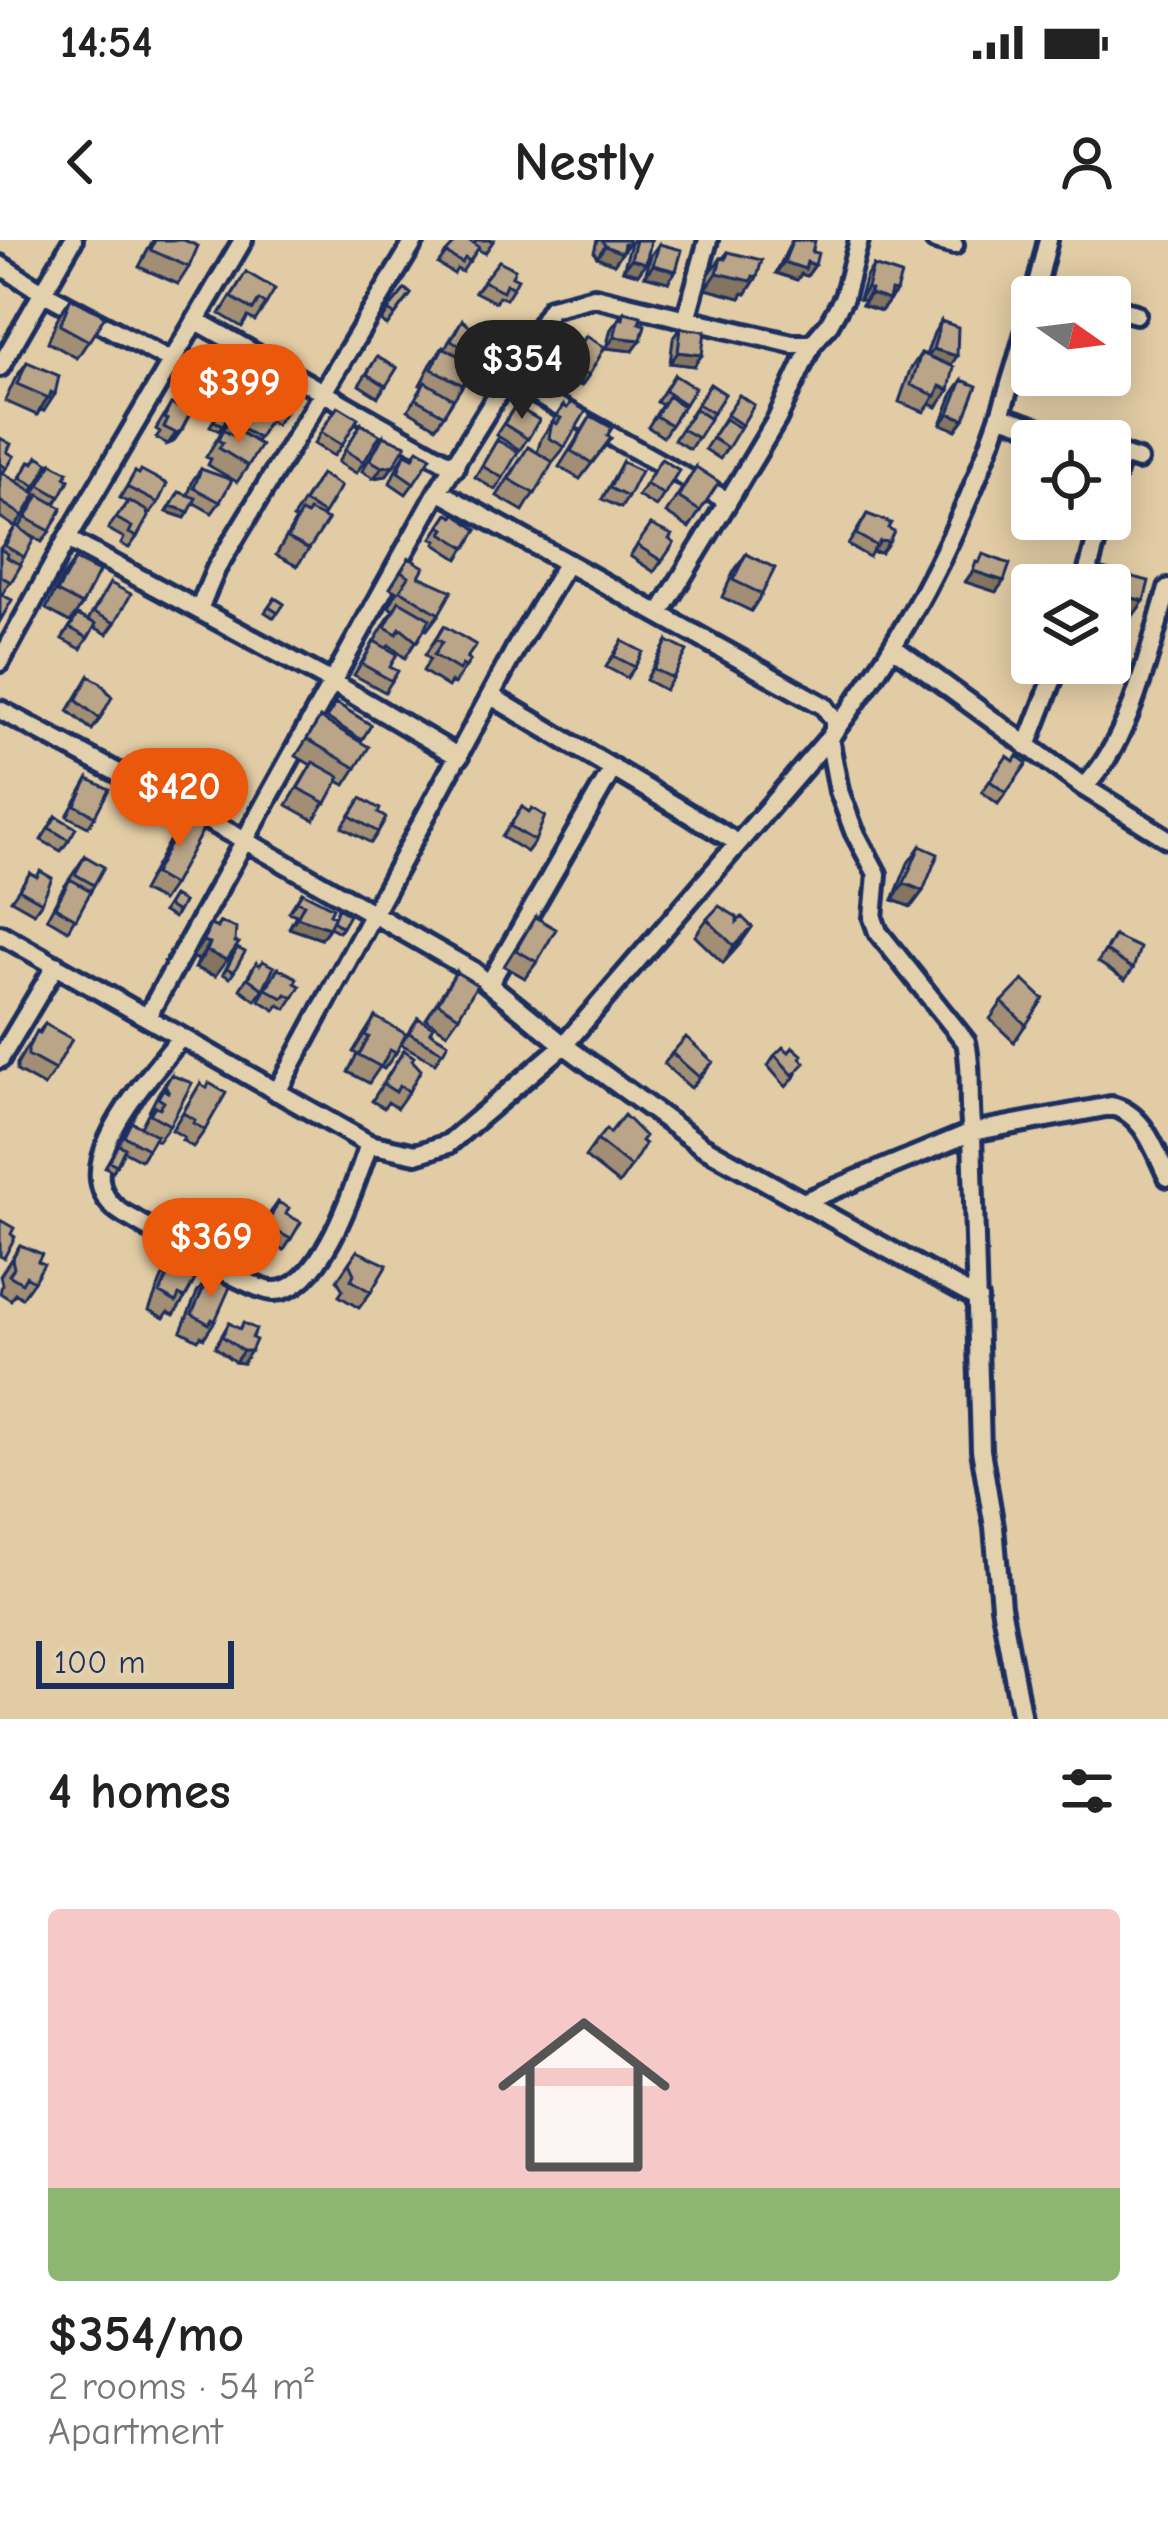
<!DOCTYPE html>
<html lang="en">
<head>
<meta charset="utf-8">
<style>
	body { margin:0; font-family:"Comic Neue",sans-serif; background:#f2f2f2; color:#222; height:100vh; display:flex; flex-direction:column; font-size:45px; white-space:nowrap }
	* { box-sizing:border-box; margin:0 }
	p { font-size:39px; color:#767676 }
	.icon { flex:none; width:66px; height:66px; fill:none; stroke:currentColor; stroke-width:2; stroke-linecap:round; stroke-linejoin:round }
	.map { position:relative; height:1479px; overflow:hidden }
	.drawer { display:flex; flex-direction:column; background:#fff; flex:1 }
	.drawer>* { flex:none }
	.needle { width:78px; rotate:104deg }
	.tools { position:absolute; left:1011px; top:36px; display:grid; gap:24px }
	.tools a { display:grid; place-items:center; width:120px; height:120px; border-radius:12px; background:#fff; box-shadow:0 6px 30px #0003; font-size:60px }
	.scale { position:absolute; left:36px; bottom:30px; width:198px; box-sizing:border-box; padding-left:12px; border:6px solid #1b2f5e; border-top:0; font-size:33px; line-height:42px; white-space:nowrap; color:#1b2f5e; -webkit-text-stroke:9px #e3d1ae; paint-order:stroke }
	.price { position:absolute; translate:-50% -102px; padding:0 27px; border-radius:42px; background:#ea580c; color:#fff; font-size:39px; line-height:78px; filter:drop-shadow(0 3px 6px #0008) }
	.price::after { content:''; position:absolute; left:50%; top:72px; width:36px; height:27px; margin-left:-18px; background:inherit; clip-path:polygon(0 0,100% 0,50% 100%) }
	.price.on { background:#222; color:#fff }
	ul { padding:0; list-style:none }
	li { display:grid; align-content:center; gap:24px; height:636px; padding:0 48px }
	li+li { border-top:3px solid #e0e0e0 }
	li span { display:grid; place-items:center; height:372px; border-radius:12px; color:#555 }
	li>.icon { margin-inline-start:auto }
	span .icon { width:216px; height:216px; fill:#fffc; stroke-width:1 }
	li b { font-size:51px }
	h2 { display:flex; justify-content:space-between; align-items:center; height:144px; padding:0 48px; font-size:51px }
	.status { display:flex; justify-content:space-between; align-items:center; height:84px; padding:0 60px; background:#fff; direction:ltr }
	.status svg { height:33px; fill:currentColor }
	header { display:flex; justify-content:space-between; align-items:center; height:156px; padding:0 48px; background:#fff; font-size:54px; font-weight:700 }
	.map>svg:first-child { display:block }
</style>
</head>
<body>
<div class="status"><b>14:54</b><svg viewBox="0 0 49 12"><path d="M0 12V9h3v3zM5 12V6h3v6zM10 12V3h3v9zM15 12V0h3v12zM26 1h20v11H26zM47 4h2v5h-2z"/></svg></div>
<header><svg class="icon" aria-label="back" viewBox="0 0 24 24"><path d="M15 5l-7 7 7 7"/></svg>Nestly<svg class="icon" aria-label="person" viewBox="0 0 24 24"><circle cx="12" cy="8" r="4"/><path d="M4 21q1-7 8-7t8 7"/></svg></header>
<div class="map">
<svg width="1168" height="1479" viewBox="0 0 1168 1479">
	<rect width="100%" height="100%" fill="#e2cca5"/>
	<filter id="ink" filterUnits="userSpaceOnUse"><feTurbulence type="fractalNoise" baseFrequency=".00833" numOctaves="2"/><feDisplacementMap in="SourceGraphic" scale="24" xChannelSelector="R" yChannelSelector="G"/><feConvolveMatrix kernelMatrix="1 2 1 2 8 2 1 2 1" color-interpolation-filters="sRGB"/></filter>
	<g filter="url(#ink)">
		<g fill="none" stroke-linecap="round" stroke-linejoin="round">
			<g stroke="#1b2f5e" stroke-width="26">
				<path id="minor" d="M935,0L954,5
					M0,25L42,52L173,122
					M1037,48L1072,57
					M1034,57L1048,0
					M1110,67L1136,74
					M686,79L708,0
					M197,81L455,227
					M0,127L73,0
					M507,138L728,261L660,373
					M1001,176L1075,201
					M1110,211L1138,220
					M438,251L824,466L834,480V492
					M1110,252L1121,215
					M728,261L777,179L812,104L829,84L844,57L859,0
					M67,299L332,442L459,517
					M1084,345L1102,279
					M199,369L216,329L415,0
					M893,407L1084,547C1132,499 1148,412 1168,349
					M0,422L67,299L243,0
					M491,456L738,603
					M0,470L246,601L473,731L564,805L702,906L978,1059
					M829,498L839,551L854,591L877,634L873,678L878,692L966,802C973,833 967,861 972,892L981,1210L994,1287L1001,1366L1022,1479
					M1027,506L1059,423
					M1084,547L1168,599
					M0,694L369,904L416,914L448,904L564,805L829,498C929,370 993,222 1032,66
					M489,744L613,528
					M147,777L438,251L551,68L594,57L792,104H812
					M181,797C152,835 55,934 124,974C151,989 248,1049 272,1051C322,1054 356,941 369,904
					M0,819L56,725
					M277,852L517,406L566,324
					M803,962L972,892L1111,866C1144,873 1154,909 1168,937"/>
			</g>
			<use href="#minor" stroke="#e3d1ae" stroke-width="16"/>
		</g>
		<path fill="#a18e75" stroke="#1b2f5e" stroke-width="3" fill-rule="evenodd" d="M153,0H184L189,27L178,44L139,27Z
			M476,0H494L485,13L477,9L462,32L457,29L454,34L438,24L446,13L474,4Z
			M597,0H628V4L614,24L597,17L594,12Z
			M632,0H651L646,23L638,34L623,30Z
			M792,0H812L815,25L807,36L801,34L797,40L776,33Z
			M659,4L668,42L645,36L651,15Z
			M728,12L757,37L746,54L743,53L740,58L706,49L709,34L721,18H723Z
			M499,21L512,36L513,48L506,59L499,56L495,62L475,52Z
			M873,26L896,52L881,71L862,65L864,61L859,59L866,37Z
			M246,32L266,64L255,81L248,77L242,87L220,74Z
			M405,49L411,54L387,86L381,81Z
			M71,58L105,76L77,118L48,102L59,75Z
			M624,72L641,100L633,111L606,108L611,89Z
			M462,80L470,112L465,119L463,145L436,187L408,170L423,146L420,145L431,124L443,107L445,108Z
			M941,81L951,126L937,167L930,164L924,172L899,162L910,130L921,113L926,115L934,93Z
			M681,88L694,126L670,123L673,99Z
			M558,91L567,114L559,125L555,123L549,132L534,123Z
			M586,96L589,135L581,146L565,136L574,121L571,119Z
			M377,117L397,128L378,157L359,145Z
			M27,122L59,136L44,171L40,170L37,175L5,161L15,139Z
			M279,134L254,169L259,172L282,134L284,174L276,185L268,180L256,202L248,226L237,242L208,225L211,219L206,217L236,168L229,164L241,144L243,145L248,138Z
			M674,135L685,164L663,197L648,187L662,165L657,162Z
			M962,140L964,179L956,190L941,184L954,151Z
			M710,144L725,154L690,209L674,200Z
			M739,155L754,165L720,219L705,209Z
			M224,163L232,168L219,191L210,186Z
			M171,164L190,174L173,202L168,204L156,198L160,192L156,189Z
			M515,166L539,180L520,210L496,195Z
			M563,166L565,207L552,223L523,271L497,256L528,207L537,213L541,199Z
			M591,176L611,198L580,239L559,227Z
			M330,177L342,205L334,216L314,204Z
			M361,184L364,222L356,233L338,222Z
			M383,196L386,236L374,238L362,231Z
			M0,198L7,212L14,216L3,233L17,242L30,221L49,223L32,252L34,253L52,223L69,240L55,264L50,291L42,302L29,295L24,317L2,355L0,381V309L15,287L0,277ZM34,258L36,259L19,288L16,286Z
			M497,200L503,238L495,250L475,237Z
			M405,214L413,218L414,243L406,254L390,243L398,225Z
			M661,219L679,230L656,267L638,256Z
			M622,222L628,257L621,268L602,259Z
			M696,227L700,271L689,288L666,273Z
			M201,229L220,262L212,273L194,263L185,278L167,272L179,252L188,255L193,240Z
			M135,232L158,263L150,274L147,273L137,297L129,308L121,304L124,298L108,289L127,262L120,258Z
			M321,234L341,246L322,277L309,309L297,326L276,315L296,280L293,278Z
			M448,274L477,290L458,319L435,304L437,300L432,298Z
			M867,274L888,288L889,302L881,313L872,312L869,317L848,305Z
			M651,285L674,303L654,332L630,316Z
			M746,314L762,354L751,371L722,357L734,331Z
			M409,318L439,374L427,390L424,389L405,418L389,405L387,408L392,441L385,452L354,435L393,370L389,367L397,352L390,348Z
			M75,320L82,365L70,382L46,369L63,336Z
			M110,343L115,383L107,394L94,387L81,409L62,399L77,375L88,380Z
			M275,358L284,364L274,378L265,372Z
			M444,386L470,420L454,444L451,442L448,447L423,431L430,419L425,415Z
			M622,401L635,427L627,438L606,427Z
			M667,401L673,438L665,450L646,440Z
			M89,436L100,479L92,490L68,471Z
			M336,463L371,485L360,502L356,528L345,545L338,541L314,580L287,565L311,525L296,516L320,478L324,480Z
			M1007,516L1014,521L1027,523L998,564L982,552Z
			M88,539L95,576L88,587L67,576Z
			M361,558L378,573V592L371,603L342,587Z
			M522,567L535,601L527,612L502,597Z
			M185,575L173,645L162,661L142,651L174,592Z
			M56,576L69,600L61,611L41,600Z
			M920,606L923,651L911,667L893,660L908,623Z
			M85,616L94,645L68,690L47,678L62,650Z
			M30,633L42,662L34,673L11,660Z
			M302,652L330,674L342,687L339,692L330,687L321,699L289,688L296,675L289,672Z
			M173,656L183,662L174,678L163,672Z
			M535,677L537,722L525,738L504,726Z
			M707,679L737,682L752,687L740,704L723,723L695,696Z
			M220,682L215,736L195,728L199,720L192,717L199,702L210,685L216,688Z
			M1114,696L1133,729L1125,740L1098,722Z
			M237,708L234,732L230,738L223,734Z
			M256,723L263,749L255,760L240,749Z
			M278,728L295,743L293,758L286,769L279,765L275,770L259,760Z
			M456,732L459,776L447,793L426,779Z
			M1043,759L1014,802L990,779L1002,762Z
			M375,777L396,813L384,829L380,827L369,843L348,832L357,814L353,812Z
			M418,778L430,792L448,803L435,823L401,804Z
			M45,784L55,830L44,846L17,831V824L26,808Z
			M404,810L412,820L409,851L397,868L388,862L384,868L372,861Z
			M789,812L800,818L797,834L786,847L768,826L775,815Z
			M672,813L713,822L691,848L664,824Z
			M171,835L170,885L158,901L154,899L141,920L124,911L113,931L105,927L131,882L141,887L159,852Z
			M200,844L205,890L193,907L182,900L184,897L172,890Z
			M610,893L641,901L631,927L619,944L585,917L597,900Z
			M278,962L286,974L291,999L284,1010L269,1002L264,1010L255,1005L270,973Z
			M20,1005L38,1021L34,1041L22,1058L15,1053L11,1060L0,1053L2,1044L0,1036Z
			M357,1011L371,1052L359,1068L339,1056L343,1050L337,1040Z
			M174,1022L192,1033L185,1058L174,1075L168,1072L164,1078L149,1070L162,1038Z
			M209,1036L215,1081L204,1098L201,1096L198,1100L181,1091L197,1053Z
			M229,1083L252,1098L243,1123L235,1122L215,1107Z"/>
		<path fill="#83745f" stroke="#1b2f5e" stroke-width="3" d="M624,4H628L614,24L597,17L605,6Z
			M631,19L646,23L638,34L623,30Z
			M784,22H807L815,25L807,36L801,34L797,40L776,33Z
			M653,25L676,31L668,42L645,36Z
			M717,33L753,36L757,37L746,54L743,53L740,58L706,49Z
			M867,48L871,50L864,61L859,59Z
			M891,51L896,52L881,71L862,65L870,54Z
			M614,97L641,100L633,111L606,108Z
			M933,109L957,116L949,128L925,120Z
			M678,112L702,115L694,126L670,123Z
			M940,146L949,150L937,167L930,164Z
			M51,152L55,154L44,171L40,170Z
			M949,173L964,179L956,190L941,184Z
			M181,191L173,202L168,204L176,193Z
			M394,225L386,236L374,238L382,227Z
			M171,266L189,272L185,278L167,272Z
			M880,301L889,302L881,313L872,312Z
			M973,331L1004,341L996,352L965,342Z
			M1110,352L1144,361L1132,377L1110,371Z
			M904,643L923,651L911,667L893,660Z
			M297,677L329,688L321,699L289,688Z
			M752,687L740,704L723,723L734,706Z
			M203,701L210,703L199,720L192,717Z
			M207,711L227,720L215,736L195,728Z
			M243,1111H251L243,1123L235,1122Z"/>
		<path fill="#bba588" stroke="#1b2f5e" stroke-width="3" d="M155,0H184L198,6L189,27L151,10Z
			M458,0H468L479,7L470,21L465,18L462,23L446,13Z
			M602,0H628V4H624L622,13L605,6Z
			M636,0H651L646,23L631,19Z
			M793,0L815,1L812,12L818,13L815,25L807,22L805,29L784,22Z
			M659,4L682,10L676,31L653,25Z
			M728,12L762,20L757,37L753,36L751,41L717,33L721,18L726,19Z
			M499,21L515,29L512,36L518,39L513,48L506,44L503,51L483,41Z
			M873,26L901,35L896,52L891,51L889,60L870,54L871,50L867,48Z
			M246,32L275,49L266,64L259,60L253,70L231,57Z
			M405,49L411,54L395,75L388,70Z
			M71,58L105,76L89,101L60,85Z
			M1110,71L1123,74L1114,108L1110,107Z
			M624,72L641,76L639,83L645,85L641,100L614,97L619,78L623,79Z
			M462,80L477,92L470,112L451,100Z
			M941,81L958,87L957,116L933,109Z
			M681,88L705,91L702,115L678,112Z
			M558,91L575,100L567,114L562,111L557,121L542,112Z
			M586,96L605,107L589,135L573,125L582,110L579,108Z
			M443,107L473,124L463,145L432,129Z
			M921,113L954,127L949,150L940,146L936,156L911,145Z
			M377,117L397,128L386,146L367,134Z
			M27,122L59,136L55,154L51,152L49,158L17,144Z
			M261,123L279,134L266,155L249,144L248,138Z
			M282,134L300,145L284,174L266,163Z
			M674,135L695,148L685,164L665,151Z
			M962,140L977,146L964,179L949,173Z
			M425,142L453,159L444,175L416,159Z
			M241,144L262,157L258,164L237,152Z
			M710,144L725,154L713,173L698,164Z
			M739,155L754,165L742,185L727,175Z
			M668,156L683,166L671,185L656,176Z
			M240,162L270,178L259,198L229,182Z
			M571,162L586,171L565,207L549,198L552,182L557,184L561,178L557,176L563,166L567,168Z
			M224,163L232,168L223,185L214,181Z
			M171,164L190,174L181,191L176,193L164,187L168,180L164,178Z
			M338,166L358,178L342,205L321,192Z
			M515,166L539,180L528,199L504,184Z
			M695,169L710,179L698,198L682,189Z
			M591,176L612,188L607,196L611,198L592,223L571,211Z
			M725,179L740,188L728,208L712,198Z
			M361,184L380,195L364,222L345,210Z
			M235,189L261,205L248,226L219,208L223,203L218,200L223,190L232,195Z
			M383,196L406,205L394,225L382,227L370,220Z
			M0,198L11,204L7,212L14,216L7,228L0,224Z
			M497,200L518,212L503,238L482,226Z
			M528,207L553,222L535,254L509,239Z
			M418,209L431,217L414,243L398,232L405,214L413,218Z
			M38,216L49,223L36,246L21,238L30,221L34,223Z
			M661,219L679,230L664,255L646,244Z
			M622,222L641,231L628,257L610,248Z
			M52,223L68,232L65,237L69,240L60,257L39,245Z
			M696,227L719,242L700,271L678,257Z
			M201,229L232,240L220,262L194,248Z
			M141,230L167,244L158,263L127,247L135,232L139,234Z
			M0,231L36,254L23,276L0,261Z
			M321,234L341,246L324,274L304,262Z
			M179,252L196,258L189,272L171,266Z
			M39,255L62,268L50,291L26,278Z
			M129,261L147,271L148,277L137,297L129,293L132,287L116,278Z
			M309,271L328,280L309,309L288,298L301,272L307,275Z
			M455,273L477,290L466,308L442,293L445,289L440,286L448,274L453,277Z
			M867,274L891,283L888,288L894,291L889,302L880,301L877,306L856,294Z
			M16,285L34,299L24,317L5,306Z
			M651,285L672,295L669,299L674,303L662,321L637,305Z
			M0,309L8,314L6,317L21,325L11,342L0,336Z
			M746,314L775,328L762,354L733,340Z
			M983,314L1010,324L1004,341L973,331L976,322L979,323Z
			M409,318L424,327L419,336L452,351L439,374L400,350L409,336L401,331Z
			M75,320L99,332L82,365L57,352Z
			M1102,329L1149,341L1144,361L1110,352V345H1098Z
			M110,343L131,354L115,383L94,372Z
			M0,354L12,360L0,381Z
			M275,358L284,364L278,373L269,367Z
			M399,361L430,379L417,402L400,388L397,394L385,387Z
			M77,375L96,384L88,398L70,388Z
			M444,386L476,405L467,418L470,420L466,427L462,425L459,430L434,415L442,402L436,399Z
			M374,401L397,414L390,427L398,431L392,441L362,424Z
			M622,401L643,412L635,427L614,416Z
			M667,401L687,411L673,438L654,429Z
			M89,436L101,443L112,457L100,479L76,460Z
			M336,463L371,485L362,500L327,478Z
			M320,478L369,507L356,528L307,499Z
			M1007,516L1014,521L1017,516L1027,523L1006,553L990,541Z
			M313,522L340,537L326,563L298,548Z
			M88,539L109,549L95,576L75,565Z
			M361,558L380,569L378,573L386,578L378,592L350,576Z
			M522,567L529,572L532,568L545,576L535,601L510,586Z
			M185,575L205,586L173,645L154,634Z
			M56,576L76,588L69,600L49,588Z
			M920,606L938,614L923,651L904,643Z
			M85,616L104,627L94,645L75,634Z
			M40,631L52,638L42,662L19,649L30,633L37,637Z
			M70,639L91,651L76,679L55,667Z
			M302,652L333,668L330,674L335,676L329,688L297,677L304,664L297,661Z
			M173,656L183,662L178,672L167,666Z
			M719,666L737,677V682L742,677L752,687L734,706L707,679Z
			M338,668L349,675L342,687L333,681Z
			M535,677L556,689L537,722L516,710Z
			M220,682L236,688L235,702L239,703L227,720L207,711L210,703L203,701L210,685L218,688Z
			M1114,696L1140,708L1133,729L1106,711Z
			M237,708L245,712L234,732L227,728Z
			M263,721L274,727L263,749L248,738L256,723L260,725Z
			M278,728L297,738L295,743L300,746L293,758L286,754L283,758L266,749Z
			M456,732L477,745L459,776L438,763Z
			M1023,740L1043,759L1026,785L1002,762Z
			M375,777L406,794L396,813L390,810L381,827L359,815L369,797L365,795Z
			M418,778L433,787L430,792L448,803L443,812L409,793Z
			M45,784L72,799L55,830L28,815V808L37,791L40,793Z
			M686,797L713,822L699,837L672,813Z
			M783,807L789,812L793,807L802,815L800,818L805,823L793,835L775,815Z
			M404,810L414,817L412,820L421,830L409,851L399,846L396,852L383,844Z
			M171,835L192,843L170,885L150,874L155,866L160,868L164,862L158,858L163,849L169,853L165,846Z
			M209,843L226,853L205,890L193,883L195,880L183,873L200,844L207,848Z
			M624,875L645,896L641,901L645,904L631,927L597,900L606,889L610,893Z
			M131,882L156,895L148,909L124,896Z
			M118,904L125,908L117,925L109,921Z
			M278,962L289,968L286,974L301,982L291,999L276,991L272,998L263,994Z
			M0,980L14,988L11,994L15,997L4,1018L0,1016Z
			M20,1005L42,1014L38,1021L44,1024L34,1041L26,1036L22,1043L9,1035L14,1028L12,1019Z
			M357,1011L387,1025L371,1052L351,1040L354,1034L349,1023Z
			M180,1018L196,1027L192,1033L197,1036L185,1058L179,1055L176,1062L160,1053L174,1022L177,1024Z
			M209,1036L230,1047L215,1081L212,1079L209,1084L192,1074Z
			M229,1083L240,1089L243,1083L256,1089L252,1098L256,1100L251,1111H243L222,1096Z"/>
	</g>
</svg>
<div class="tools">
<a><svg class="needle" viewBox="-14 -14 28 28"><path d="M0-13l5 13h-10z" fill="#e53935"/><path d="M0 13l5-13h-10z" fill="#767676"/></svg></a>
<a><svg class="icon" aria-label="locate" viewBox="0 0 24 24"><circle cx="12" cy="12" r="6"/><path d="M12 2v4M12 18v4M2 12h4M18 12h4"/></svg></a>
<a><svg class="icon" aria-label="layers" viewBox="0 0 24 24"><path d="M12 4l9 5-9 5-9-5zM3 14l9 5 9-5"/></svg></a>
</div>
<div class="scale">100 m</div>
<b class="price on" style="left:522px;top:182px">$354</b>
<b class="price" style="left:239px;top:206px">$399</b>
<b class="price" style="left:179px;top:610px">$420</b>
<b class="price" style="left:211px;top:1060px">$369</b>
</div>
<section class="drawer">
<h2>4 homes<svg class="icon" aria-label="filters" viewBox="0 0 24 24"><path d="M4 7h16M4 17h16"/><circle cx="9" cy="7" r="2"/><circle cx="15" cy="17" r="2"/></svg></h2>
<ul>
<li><span style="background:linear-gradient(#f6c9c9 75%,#8fb573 0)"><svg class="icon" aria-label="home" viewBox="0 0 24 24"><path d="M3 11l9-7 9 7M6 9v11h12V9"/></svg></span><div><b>$354/mo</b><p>2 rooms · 54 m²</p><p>Apartment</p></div></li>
</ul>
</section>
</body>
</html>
